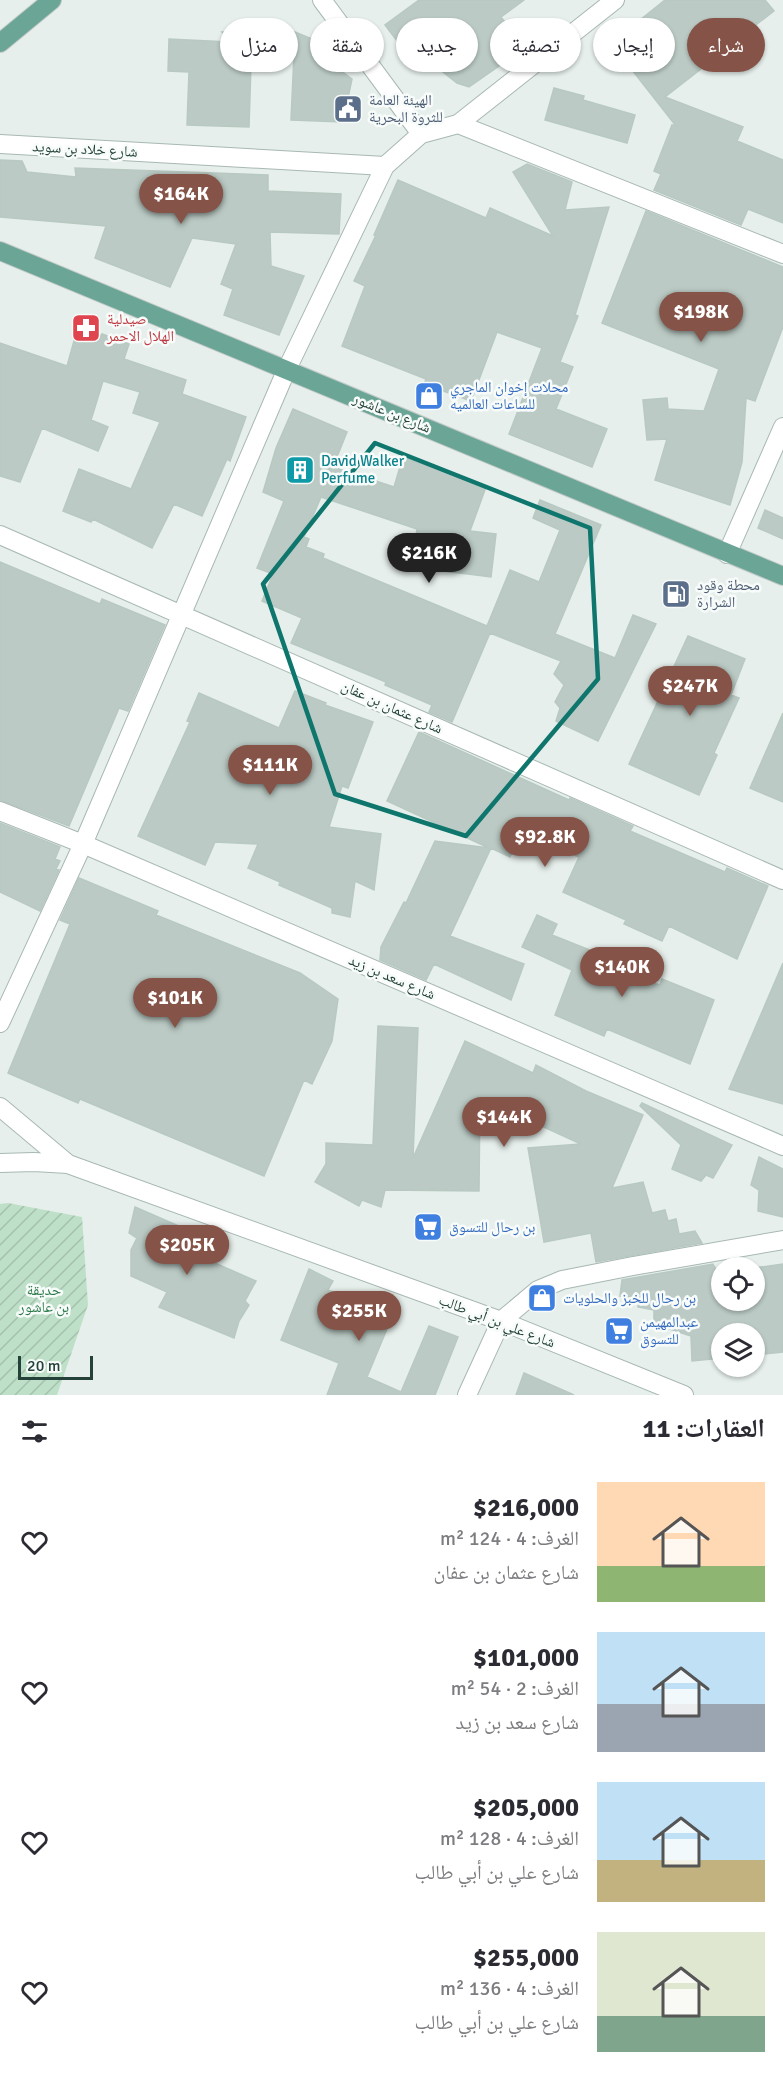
<!DOCTYPE html>
<html lang="ar">
<head>
<meta charset="utf-8">
<style>
	body { margin:0; font-family:Signika,"Noto Naskh Arabic",sans-serif; background:#f7f7f7; color:#2b2b33; direction:rtl; height:100vh; display:flex; flex-direction:column; font-size:22px; white-space:nowrap }
	* { box-sizing:border-box; margin:0 }
	p { font-size:20px; color:#7c7c81 }
	.icon { flex:none; width:33px; height:33px; fill:none; stroke:currentColor; stroke-width:2; stroke-linecap:round; stroke-linejoin:round }
	.map { position:relative; height:1395px; overflow:hidden; direction:ltr }
	.sheet { display:flex; flex-direction:column; background:#fff; flex:1 }
	.sheet>* { flex:none }
	.banner { position:absolute; left:18px; top:18px; width:747px; height:54px; direction:rtl; display:flex; gap:12px }
	.tools { position:absolute; left:711px; top:1257px; display:grid; gap:12px }
	.tools a { display:grid; place-items:center; width:54px; height:54px; border-radius:50%; background:#fff; box-shadow:0 2px 4px #0004; font-size:30px }
	.scale { position:absolute; left:18px; bottom:15px; width:75px; box-sizing:border-box; padding-left:6px; border:3px solid #24423a; border-top:0; font-size:16px; line-height:21px; white-space:nowrap; color:#24423a; -webkit-text-stroke:4px #f7fbf9; paint-order:stroke }
	.price { position:absolute; translate:-50% -51px; padding:0 14px; border-radius:21px; background:#855347; color:#fff; font-size:20px; line-height:39px; filter:drop-shadow(0 2px 3px #0008) }
	.price::after { content:''; position:absolute; left:50%; top:36px; width:18px; height:14px; margin-left:-9px; background:inherit; clip-path:polygon(0 0,100% 0,50% 100%) }
	.price.selected { background:#222; color:#fff }
	ul { padding:0; list-style:none }
	li { display:flex; align-items:center; gap:18px; height:150px; padding:0 18px }
	li span { display:grid; place-items:center; flex:none; width:168px; height:120px; border-radius:0px; color:#555 }
	li>.icon { margin-inline-start:auto }
	span .icon { width:72px; height:72px; fill:#fffc; stroke-width:1 }
	li b { font-size:26px }
	h2 { display:flex; justify-content:space-between; align-items:center; height:72px; padding:0 18px; font-size:26px }
	.tag { padding:0 21px; border-radius:27px; background:#fff; box-shadow:0 2px 4px #0004; font-size:21px; line-height:54px }
	.tag.selected { background:#855347; color:#fff }
	.map>svg:first-child { display:block }
</style>
</head>
<body>
<div class="map">
<svg width="783" height="1395" viewBox="0 0 783 1395">
	<defs>
		<pattern id="garden-furrows" width="10" height="10" patternUnits="userSpaceOnUse" patternTransform="scale(1.5)"><rect width="10" height="10" fill="#bfe0c8"/><path d="M-1 1l2-2M0 10L10 0M9 11l2-2" fill="none" stroke="#a4c1ad"/></pattern>
	</defs>
	<rect width="100%" height="100%" fill="#e6efeb"/>
	<path fill="url(#garden-furrows)" d="M8,1203L82,1217L88,1305L57,1395H0V1204Z"/>
	<path fill="#bbcac4" stroke="#b8c9c2" stroke-width="1.5" d="M419,0H524L501,17L525,48L469,87L457,83L425,58L415,65L385,25Z
		M665,0H765L774,11L744,34L732,19L703,42L715,58L665,97L743,127L737,141L783,160V223L748,209L741,225L654,190L661,174L654,171L672,125L676,126L611,43Z
		M222,32L252,33L249,127L187,125L189,72L168,71L169,39L230,42Z
		M295,32L324,44V58L352,79L343,122L291,120Z
		M554,88L584,96L583,100L635,115L627,143L545,120Z
		M0,160L22,161L27,172L76,177L75,168L268,175V191L341,194L339,234L270,232L271,266L304,276L279,335L224,315L233,289L221,284L236,244L192,238L170,287L95,258L106,226L0,217Z
		M527,164L572,182L565,210L609,207L575,315L578,316L560,362L573,367L556,409L607,429L592,467L509,434L542,348L497,332L471,401L424,384L426,379L342,346L365,286L354,281L376,235H374L398,180L486,218L490,208L553,236L513,172Z
		M646,211L783,267V327L755,401L746,398L742,462L730,505L655,480L667,439L647,440L643,400L667,398L668,409L704,411L719,369L602,323Z
		M76,334L97,340L102,334L129,344L124,359L186,380L182,394L246,417L230,461L227,459L202,516L174,504L152,548L93,519L91,522L63,511L79,469L131,489L160,422L133,413L140,392L103,381L91,420L108,427L98,451L42,428L20,482L0,476V343L67,366Z
		M293,409L347,432L333,467L394,487L403,457L486,487L470,531L496,534L491,577L412,567L417,529L321,497L304,537L309,539L306,547L324,554L323,558L487,626L510,570L539,582L560,530L533,518L540,500L601,525L555,634L615,658L633,615L656,624L598,741L556,721L560,708L555,702L564,685L554,674L561,661L490,633L452,722L429,712L432,705L385,685L386,682L291,643L302,618L262,601L273,574L257,568L284,501L263,492L276,448Z
		M765,510L783,518V539L758,528Z
		M0,562L100,604L102,599L165,625L128,711L119,708L69,826L0,800Z
		M688,636L745,659L731,695L739,698L714,753L717,755L699,795L629,764Z
		M295,691L326,703L325,705L373,722L348,788L342,786L329,827L381,834L374,890L355,881L350,917L332,913V908L279,885L280,882L248,868L258,844L215,842L205,865L138,836L190,722L187,721L199,693L279,728Z
		M783,713V802L750,788Z
		M419,732L569,800L570,798L633,826L630,831L725,872L727,868L768,886L737,959L669,926L662,941L624,924L626,920L563,892L579,857L521,832L510,857L491,848L450,936L524,964L511,1000L434,964L426,980L380,960L381,947L404,902L406,903L435,841L489,848L387,801Z
		M0,823L60,847L55,859L60,861L56,869L59,870L40,911L0,892Z
		M79,878L158,911L156,915L300,973L338,999L332,1041L312,1084L304,1080L264,1176L80,1099L78,1103L8,1073L70,924L60,920Z
		M537,915L557,924L552,935L617,961L614,971L660,985L662,979L714,1000L690,1064L607,1029L604,1036L555,1015L572,970L522,947Z
		M783,963V1104L729,1089Z
		M378,1026L418,1028L413,1158L465,1041L533,1073L536,1065L586,1091L643,1115L612,1188L643,1182L652,1213L665,1210L668,1221L676,1219L679,1234L695,1231L702,1243L596,1262L591,1233L544,1242L528,1148L581,1144L480,1098L479,1191L385,1190L381,1207L362,1200L359,1206L315,1182L326,1164V1143L373,1145Z
		M642,1103L732,1145L713,1178L706,1175L701,1181L672,1169L681,1145L640,1106Z
		M759,1157L783,1169V1217L758,1211L759,1190L751,1185Z
		M135,1207L190,1231L183,1249L256,1281L245,1301L249,1305L239,1321L234,1338L159,1307L167,1292L131,1276V1250L137,1238L129,1233Z
		M713,1264L718,1273L722,1272V1300H754V1268L783,1264V1352L754,1355V1334H722V1358L692,1361L691,1336L654,1324V1310L638,1307L639,1298L620,1296L622,1280Z
		M309,1269L333,1281L328,1290L392,1317L367,1377L401,1392L429,1326L458,1337L435,1395H327L339,1363L281,1340Z
		M524,1373L574,1395H516Z"/>
	<g fill="none" stroke-linecap="round" stroke-linejoin="round">
		<g stroke="#a8b8b2" stroke-width="20">
			<path id="minor" d="M322,0L421,134
				M458,124L783,254
				M0,144L385,166
				M0,535L783,880
				M727,554L783,427
				M0,811L83,844L783,1146
				M0,1023L83,844L286,371L385,166L421,134L458,124L615,0
				M0,1107L68,1164
				M0,1163L34,1162L68,1164L501,1321L684,1395
				M467,1395L501,1321L538,1290L562,1280L633,1266L783,1240"/>
		</g>
		<g stroke="#c2cac8" stroke-width="20">
			<path id="major" d="M0,43L52,0
				M0,251L783,576"/>
		</g>
		<use href="#minor" stroke="#fff" stroke-width="18"/>
		<use href="#major" stroke="#6aa596" stroke-width="18"/>
	</g>
	<path fill="none" stroke="#0f766e" stroke-width="4.5" stroke-linejoin="round" d="M375,443L590,528L598,679L466,836L335,794L263,584Z"/>
	<defs>
		<g id="civic-square" transform="scale(1.5)"><rect x="-9" y="-9" width="18" height="18" rx="4" fill="#5c6f8a" stroke="#f7fbf9"/><path d="M-.6-6.5H3V-4.5H.6V-3L4-1V1h2V6H-6V1h2V-1L-.6-3ZM-1.2 2.5V6h2.4V2.5Z" fill="#fff"/></g>
		<g id="pharmacy-square" transform="scale(1.5)"><rect x="-9" y="-9" width="18" height="18" rx="4" fill="#e0444e" stroke="#f7fbf9"/><path d="M-2-6h4v4h4v4h-4v4h-4v-4h-4v-4h4Z" fill="#fff"/></g>
		<g id="shop-square" transform="scale(1.5)"><rect x="-9" y="-9" width="18" height="18" rx="4" fill="#3f7fe0" stroke="#f7fbf9"/><path d="M-5-2.5h2.3a2.7 3.5 0 0 1 5.4 0H5L5.5 6h-11ZM-1.5-2.5h3a1.5 2.3 0 0 0-3 0Z" fill="#fff"/></g>
		<g id="building-square" transform="scale(1.5)"><rect x="-9" y="-9" width="18" height="18" rx="4" fill="#0f9aa8" stroke="#f7fbf9"/><path d="M-4-6H4V6H1V3H-1V6H-4ZM-2.5-4.3h1.7v1.8h-1.7ZM.8-4.3h1.7v1.8H.8ZM-2.5-1h1.7V.8h-1.7ZM.8-1h1.7V.8H.8Z" fill="#fff"/></g>
		<g id="fuel-square" transform="scale(1.5)"><rect x="-9" y="-9" width="18" height="18" rx="4" fill="#5c6f8a" stroke="#f7fbf9"/><path d="M-5.5-6h7V0h2V4h1.3V-2.5L3-4.5l.8-.8L6-3V5H2.5V1h-1V6h-7ZM-4.2-4.7v3.2H.2V-4.7Z" fill="#fff"/></g>
		<g id="supermarket-square" transform="scale(1.5)"><rect x="-9" y="-9" width="18" height="18" rx="4" fill="#3f7fe0" stroke="#f7fbf9"/><path d="M-6-5.5h2.5l.6 2H6L4.5 2H-2.5L-4.4-4H-6ZM-1.5 3.2a1.3 1.3 0 1 0 .1 0ZM3 3.2a1.3 1.3 0 1 0 .1 0Z" fill="#fff"/></g>
	</defs>
	<g fill-rule="evenodd">
		<use href="#civic-square" x="348" y="109"/>
		<use href="#pharmacy-square" x="86" y="328"/>
		<use href="#shop-square" x="429" y="396"/>
		<use href="#building-square" x="300" y="470"/>
		<use href="#fuel-square" x="676" y="594"/>
		<use href="#supermarket-square" x="428" y="1227"/>
		<use href="#shop-square" x="542" y="1298"/>
		<use href="#supermarket-square" x="619" y="1331"/>
	</g>
	<g text-anchor="middle" dominant-baseline="central" stroke-width="5" stroke-linejoin="round" paint-order="stroke">
		<g font-size="15" fill="#4e5e75" stroke="#f7fbf9" text-anchor="start">
			<text x="369" y="100">الهيئة العامة<tspan x="369" dy="17">للثروة البحرية</tspan></text>
			<text x="697" y="585">محطة وقود<tspan x="697" dy="17">الشرارة</tspan></text>
		</g>
		<g font-size="15" fill="#24423a" stroke="#f7fbf9">
			<text transform="translate(85 149) rotate(3)">شارع خلاد بن سويد</text>
			<text transform="translate(392 413) rotate(22)">شارع بن عاشور</text>
			<text transform="translate(392 707) rotate(24)">شارع عثمان بن عفان</text>
			<text transform="translate(392 977) rotate(23)">شارع سعد بن زيد</text>
			<text transform="translate(497 1321) rotate(21)">شارع علي بن أبي طالب</text>
		</g>
		<g font-size="15" fill="#be3a42" stroke="#f7fbf9" text-anchor="start">
			<text x="107" y="319">صيدلية<tspan x="107" dy="17">الهلال الاحمر</tspan></text>
		</g>
		<g font-size="15" fill="#366cbe" stroke="#f7fbf9" text-anchor="start">
			<text x="450" y="387">محلات إخوان الماجري<tspan x="450" dy="17">للساعات العالميه</tspan></text>
			<text x="449" y="1227">بن رحال للتسوق</text>
			<text x="563" y="1298">بن رحال للخبز والحلويات</text>
			<text x="640" y="1322">عبدالمهيمن<tspan x="640" dy="17">للتسوق</tspan></text>
		</g>
		<g font-size="15" fill="#0d838f" stroke="#f7fbf9" text-anchor="start">
			<text x="321" y="461">David Walker<tspan x="321" dy="17">Perfume</tspan></text>
		</g>
		<g font-size="15" fill="#2d7a4b" stroke="#f7fbf9">
			<text x="44" y="1290">حديقة<tspan x="44" dy="17">بن عاشور</tspan></text>
		</g>
	</g>
</svg>
<div class="tools">
<a><svg class="icon" aria-label="locate" viewBox="0 0 24 24"><circle cx="12" cy="12" r="6"/><path d="M12 2v4M12 18v4M2 12h4M18 12h4"/></svg></a>
<a><svg class="icon" aria-label="layers" viewBox="0 0 24 24"><path d="M12 4l9 5-9 5-9-5zM3 14l9 5 9-5"/></svg></a>
</div>
<div class="scale">20 m</div>
<b class="price" style="left:181px;top:225px">$164K</b>
<b class="price" style="left:701px;top:343px">$198K</b>
<b class="price selected" style="left:429px;top:584px">$216K</b>
<b class="price" style="left:690px;top:717px">$247K</b>
<b class="price" style="left:270px;top:796px">$111K</b>
<b class="price" style="left:545px;top:868px">$92.8K</b>
<b class="price" style="left:622px;top:998px">$140K</b>
<b class="price" style="left:175px;top:1029px">$101K</b>
<b class="price" style="left:504px;top:1148px">$144K</b>
<b class="price" style="left:187px;top:1276px">$205K</b>
<b class="price" style="left:359px;top:1342px">$255K</b>
<div class="banner">
<a class="tag selected">شراء</a>
<a class="tag">إيجار</a>
<a class="tag">تصفية</a>
<a class="tag">جديد</a>
<a class="tag">شقة</a>
<a class="tag">منزل</a>
</div>
</div>
<section class="sheet">
<h2>العقارات: 11<svg class="icon" aria-label="filters" viewBox="0 0 24 24"><path d="M4 7h16M4 17h16"/><circle cx="9" cy="7" r="2"/><circle cx="15" cy="17" r="2"/></svg></h2>
<ul>
<li><span style="background:linear-gradient(#ffd9b3 70%,#8fb573 0)"><svg class="icon" aria-label="home" viewBox="0 0 24 24"><path d="M3 11l9-7 9 7M6 9v11h12V9"/></svg></span><div><b>$216,000</b><p>الغرف: 4 · 124 m²</p><p>شارع عثمان بن عفان</p></div><svg class="icon" aria-label="heart" viewBox="0 0 24 24"><path d="M12 20l-8-8c-3-5 5-10 8-4 3-6 11-1 8 4z"/></svg></li>
<li><span style="background:linear-gradient(#bfe0f5 60%,#9aa5b1 0)"><svg class="icon" aria-label="home" viewBox="0 0 24 24"><path d="M3 11l9-7 9 7M6 9v11h12V9"/></svg></span><div><b>$101,000</b><p>الغرف: 2 · 54 m²</p><p>شارع سعد بن زيد</p></div><svg class="icon" aria-label="heart" viewBox="0 0 24 24"><path d="M12 20l-8-8c-3-5 5-10 8-4 3-6 11-1 8 4z"/></svg></li>
<li><span style="background:linear-gradient(#bfe0f5 65%,#c2b280 0)"><svg class="icon" aria-label="home" viewBox="0 0 24 24"><path d="M3 11l9-7 9 7M6 9v11h12V9"/></svg></span><div><b>$205,000</b><p>الغرف: 4 · 128 m²</p><p>شارع علي بن أبي طالب</p></div><svg class="icon" aria-label="heart" viewBox="0 0 24 24"><path d="M12 20l-8-8c-3-5 5-10 8-4 3-6 11-1 8 4z"/></svg></li>
<li><span style="background:linear-gradient(#dfe7d0 70%,#7fa58c 0)"><svg class="icon" aria-label="home" viewBox="0 0 24 24"><path d="M3 11l9-7 9 7M6 9v11h12V9"/></svg></span><div><b>$255,000</b><p>الغرف: 4 · 136 m²</p><p>شارع علي بن أبي طالب</p></div><svg class="icon" aria-label="heart" viewBox="0 0 24 24"><path d="M12 20l-8-8c-3-5 5-10 8-4 3-6 11-1 8 4z"/></svg></li>
</ul>
</section>
</body>
</html>
